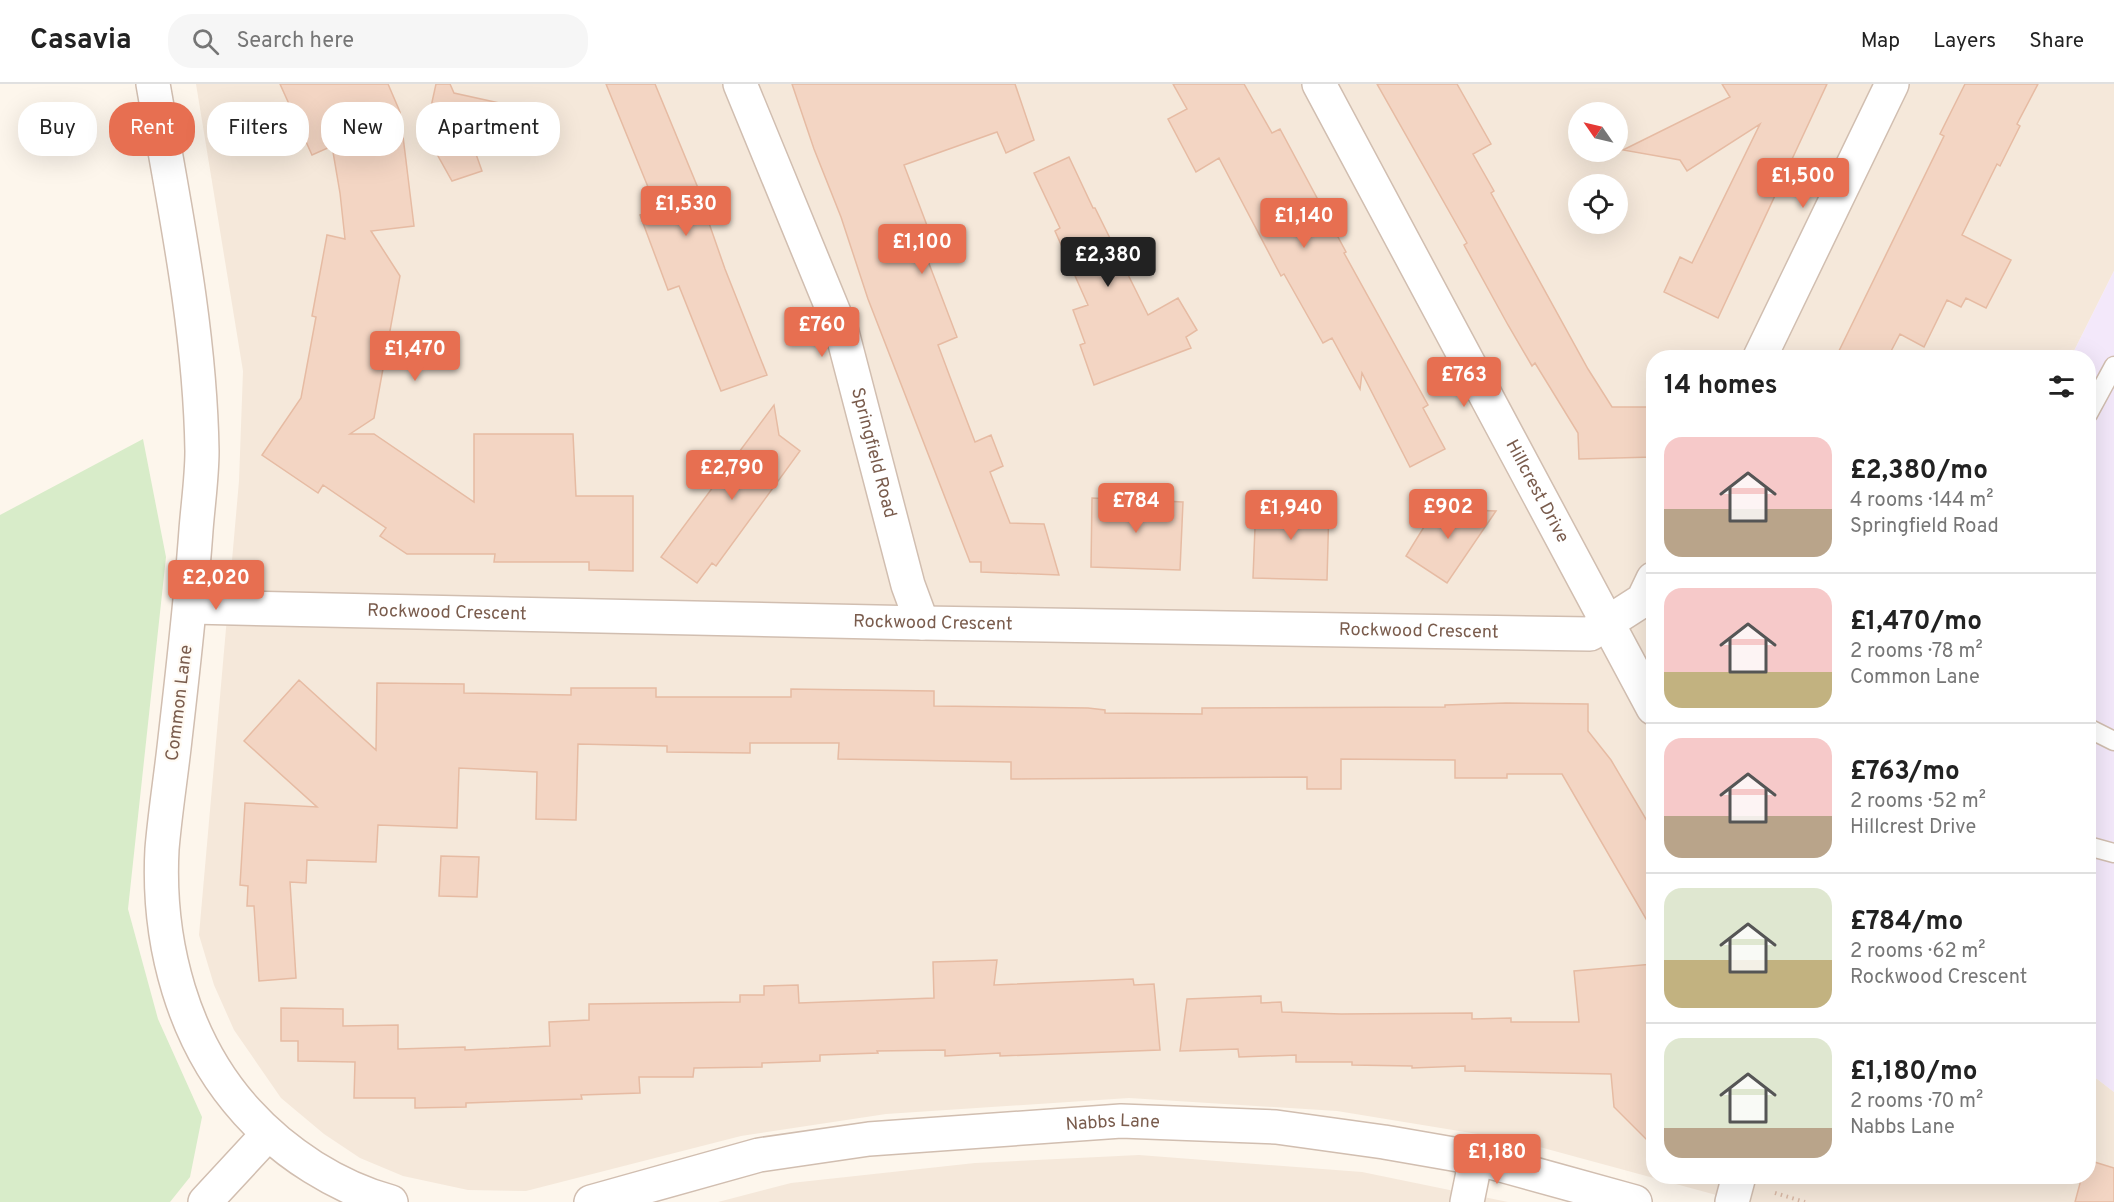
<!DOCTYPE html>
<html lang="en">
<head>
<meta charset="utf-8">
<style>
	body { margin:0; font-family:Overpass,sans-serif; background:#f6f6f6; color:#222; height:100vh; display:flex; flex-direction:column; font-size:22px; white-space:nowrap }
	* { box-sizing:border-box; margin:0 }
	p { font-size:20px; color:#767676 }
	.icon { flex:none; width:33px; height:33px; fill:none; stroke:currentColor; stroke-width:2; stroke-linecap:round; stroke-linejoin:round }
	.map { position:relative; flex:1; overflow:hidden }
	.side { position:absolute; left:1646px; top:266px; width:450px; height:834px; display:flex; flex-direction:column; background:#fff; border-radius:24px; box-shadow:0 6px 24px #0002 }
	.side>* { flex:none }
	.guide { position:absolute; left:18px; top:18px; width:570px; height:54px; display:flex; gap:12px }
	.needle { width:39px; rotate:304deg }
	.tools { position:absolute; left:1568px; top:18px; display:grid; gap:12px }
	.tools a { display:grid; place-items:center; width:60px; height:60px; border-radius:50%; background:#fff; box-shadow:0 6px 24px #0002; font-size:30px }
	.price { position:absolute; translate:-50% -51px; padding:0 14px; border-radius:6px; background:#e76f51; color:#fff; font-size:20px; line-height:39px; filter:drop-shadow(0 2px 3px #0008) }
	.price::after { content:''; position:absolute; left:50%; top:36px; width:18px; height:14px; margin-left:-9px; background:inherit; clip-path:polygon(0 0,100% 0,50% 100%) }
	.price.active { background:#222; color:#fff }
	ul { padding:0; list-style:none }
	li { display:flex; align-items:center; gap:18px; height:150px; padding:0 18px }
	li+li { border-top:2px solid #e0e0e0 }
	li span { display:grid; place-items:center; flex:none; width:168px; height:120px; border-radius:18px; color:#555 }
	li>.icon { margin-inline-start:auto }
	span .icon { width:72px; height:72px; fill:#fffc; stroke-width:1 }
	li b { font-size:26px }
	h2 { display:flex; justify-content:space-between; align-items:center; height:72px; padding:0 18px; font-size:26px }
	.tag { padding:0 21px; border-radius:24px; background:#fff; box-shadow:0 6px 24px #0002; font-size:21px; line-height:54px }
	.tag.active { background:#e76f51; color:#fff }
	header { display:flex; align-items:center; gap:36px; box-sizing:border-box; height:84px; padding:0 30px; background:#fff; border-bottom:2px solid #e0e0e0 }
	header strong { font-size:28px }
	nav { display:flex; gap:33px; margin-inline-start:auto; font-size:21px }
	.search { width:420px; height:54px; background:#f6f6f6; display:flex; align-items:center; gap:15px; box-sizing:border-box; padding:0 21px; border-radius:24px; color:#767676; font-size:22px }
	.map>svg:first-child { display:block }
</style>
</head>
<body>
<header>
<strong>Casavia</strong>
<div class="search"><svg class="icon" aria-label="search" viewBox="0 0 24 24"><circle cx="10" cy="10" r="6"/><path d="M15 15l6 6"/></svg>Search here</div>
<nav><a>Map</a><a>Layers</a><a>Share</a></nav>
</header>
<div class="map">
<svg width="2114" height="1118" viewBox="0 0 2114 1118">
	<rect width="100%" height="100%" fill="#fdf6ec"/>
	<path fill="#f5e8da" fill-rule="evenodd" d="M196,0H2114V187L2071,273H1653V1092H2088V988L2114,1008V1118H1742L1514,1056L1337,1027L1129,1014L886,1030L741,1052L526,1107L468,1106L403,1092L360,1074L324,1050L281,1014L234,946L214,901L199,851L239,397L243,287ZM1578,28H1617V68H1578ZM1578,100H1617V140H1578Z
		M1139,1071L1362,1088L1508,1118H718L791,1099L975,1079Z"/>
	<path fill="#f3e8fa" d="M2114,187V1008L2088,988V273H2071Z"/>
	<path fill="#d8ecc9" d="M143,355L166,473L128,825L158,935L202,1033L190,1093L170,1118H0V431Z"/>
	<path fill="#f3d5c3" stroke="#e6bba3" stroke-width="1.5" d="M280,0H388L400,28L414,142L371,147L400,192L374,334L350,350H374L474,418V350H573L576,412H633V487L589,486V478H494L495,470H407L380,452L386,444L323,401L318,409L262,371L301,314L316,233L312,232L327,151L345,155L340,109L332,62L312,71Z
		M436,0H450L454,9L504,20L465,39L482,87L452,97L429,56L423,59Z
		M606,0H655L705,121L703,122L725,185L767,291L721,307L679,202L668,206L640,131L657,125Z
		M792,0H1015L1034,56L1006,69L997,48L904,81L939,173L928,177L957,253L938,261L950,293L975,358L991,351L1003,382L990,388L1010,439L1044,440L1059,491L981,488V478H970L868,215L841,133L814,65Z
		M1173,0H1244L1272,49L1280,45L1346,168L1344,169L1428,321L1423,324L1445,365L1410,383L1362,289L1360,305L1332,254L1323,259L1284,190L1281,192L1219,74L1196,88L1168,35L1187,25Z
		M1377,0H1457L1491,60L1473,70L1494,107L1491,109L1588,285L1612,323H1653V373L1579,375L1578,349L1535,279L1532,282L1508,241L1464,161L1467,159Z
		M1722,0H1827L1718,234L1664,208L1680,173L1692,179L1760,40L1687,87L1680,76L1623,66L1730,13Z
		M1965,0H2038L2017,40L2020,42L2000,82L1997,80L1962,151L2011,176L1986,224L1966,214L1961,223L1947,216L1924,263L1900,250L1888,273H1836L1944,52L1940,50Z
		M1069,73L1093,124H1095L1148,231L1178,214L1197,246L1186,253L1191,264L1094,301L1080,261L1085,259L1073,226L1088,221L1055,147L1060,144L1034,89Z
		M774,321L779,351L800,367L716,482L712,479L697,499L661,473Z
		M1092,414L1183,418L1180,486L1091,483Z
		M1256,418L1329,421L1327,496L1253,494Z
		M1435,425L1496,427L1447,499L1406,472Z
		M299,596L376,666L377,599L464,600V609L518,610L571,611V604H656V613H791V605L934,607V622L1088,624L1105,626V629L1202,630V624L1445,623V621L1506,619L1588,620V647L1611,676L1653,747V847L1562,690H1507V694H1455V676L1341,675V705H1307V693L1011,695V678L838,675L839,659H750V669L667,668V662L578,660L576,736L536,735L537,688L459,684L457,744L378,741L376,778L307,776L306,799L290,798L296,894L259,897L254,822H247L248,802L240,801L245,719L317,723L244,657Z
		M441,772L479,773L477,813L439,812Z
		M997,876L994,901L1133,895L1134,901L1154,900L1160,966L1000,972V969L945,972V966L877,967L878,969L820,971V977L762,979V983L694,984L693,993H639L640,1009L581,1011L582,1015L466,1019V1023L415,1024V1014H354L355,978L298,977V957H281V924L343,925V942L398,941V965L465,963V966L550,962L549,938L589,936V920L740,918V911H764V902L798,901L799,919L934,914L933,878Z
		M1653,880V1062L1614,1023L1611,990L1465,987V982L1412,984V982L1352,981V978H1296V971L1239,973L1238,965L1180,967L1187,915L1261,912V919L1281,918L1282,928L1341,930L1472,929V935L1511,934V938H1579L1574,887Z
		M2088,1076L2114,1084V1118H2075L2082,1092H2088Z"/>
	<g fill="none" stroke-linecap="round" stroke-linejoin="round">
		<g stroke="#d1beb0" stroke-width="21">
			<path id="service" d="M2088,330L2114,282
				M2088,644L2114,657
				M2088,762L2114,769"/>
		</g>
		<g stroke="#d1beb0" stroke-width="36">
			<g id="minor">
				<path id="s1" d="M740,0L842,248L908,501L922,539"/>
				<path id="s2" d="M1319,0L1653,624"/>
				<path d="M1760,273L1892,0"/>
				<path id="s3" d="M191,523L922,539L1590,550L1643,516L1653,495"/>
				<path d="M205,1118L267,1051"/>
				<path d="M1732,1118L1739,1092"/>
			</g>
		</g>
		<g stroke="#d1beb0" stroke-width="36">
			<g id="tertiary">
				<path d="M153,0C174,121 200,243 202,367C202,393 198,420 196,446C191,516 183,586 175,655C171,692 165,729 162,765C157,859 183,958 247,1028C285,1070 337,1103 391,1118"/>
				<path id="s4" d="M591,1118L759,1071L869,1055L1121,1037L1276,1043L1384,1058L1476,1074L1635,1118"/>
				<path d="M1467,1118L1476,1074"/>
			</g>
		</g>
		<path stroke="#d9b8a5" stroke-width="4" stroke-dasharray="1.5 4.5" stroke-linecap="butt" d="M1775,1109L1805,1118"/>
		<use href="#service" stroke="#fff" stroke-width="18"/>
		<use href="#minor" stroke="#fff" stroke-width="33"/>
		<use href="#tertiary" stroke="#fff" stroke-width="33"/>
	</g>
	<g text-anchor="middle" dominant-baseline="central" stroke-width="4.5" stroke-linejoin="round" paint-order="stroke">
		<g font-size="18" fill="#7a5c4d" stroke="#fffaf3">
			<text stroke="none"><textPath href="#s1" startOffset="393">Springfield Road</textPath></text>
			<text stroke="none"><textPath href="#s2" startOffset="462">Hillcrest Drive</textPath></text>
			<text stroke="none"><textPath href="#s3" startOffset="256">Rockwood Crescent</textPath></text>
			<text stroke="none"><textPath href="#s3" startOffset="742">Rockwood Crescent</textPath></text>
			<text stroke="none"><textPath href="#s3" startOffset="1228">Rockwood Crescent</textPath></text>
			<text transform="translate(180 619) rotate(-83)">Common Lane</text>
			<text stroke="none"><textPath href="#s4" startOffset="530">Nabbs Lane</textPath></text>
		</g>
	</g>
</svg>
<div class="tools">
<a><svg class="needle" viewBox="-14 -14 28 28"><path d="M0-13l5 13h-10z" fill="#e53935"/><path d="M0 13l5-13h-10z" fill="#767676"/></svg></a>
<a><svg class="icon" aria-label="locate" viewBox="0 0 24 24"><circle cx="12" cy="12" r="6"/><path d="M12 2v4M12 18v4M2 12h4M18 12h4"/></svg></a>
</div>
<b class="price" style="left:1803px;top:125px">£1,500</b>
<b class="price" style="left:686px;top:153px">£1,530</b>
<b class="price" style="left:1304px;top:165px">£1,140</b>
<b class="price" style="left:922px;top:191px">£1,100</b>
<b class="price active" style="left:1108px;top:204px">£2,380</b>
<b class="price" style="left:822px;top:274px">£760</b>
<b class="price" style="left:415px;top:298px">£1,470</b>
<b class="price" style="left:1464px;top:324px">£763</b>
<b class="price" style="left:732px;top:417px">£2,790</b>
<b class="price" style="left:1136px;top:450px">£784</b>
<b class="price" style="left:1448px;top:456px">£902</b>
<b class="price" style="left:1291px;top:457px">£1,940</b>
<b class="price" style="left:216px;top:527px">£2,020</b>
<b class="price" style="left:1497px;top:1101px">£1,180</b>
<div class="guide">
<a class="tag">Buy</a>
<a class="tag active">Rent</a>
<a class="tag">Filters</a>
<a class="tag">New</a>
<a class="tag">Apartment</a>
</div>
<section class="side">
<h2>14 homes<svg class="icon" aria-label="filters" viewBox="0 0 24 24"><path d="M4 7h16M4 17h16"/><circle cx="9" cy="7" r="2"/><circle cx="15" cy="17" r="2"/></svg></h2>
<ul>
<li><span style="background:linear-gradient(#f6c9c9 60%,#b9a48a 0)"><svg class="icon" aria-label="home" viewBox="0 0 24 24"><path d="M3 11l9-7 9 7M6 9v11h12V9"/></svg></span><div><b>£2,380/mo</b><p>4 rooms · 144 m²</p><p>Springfield Road</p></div></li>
<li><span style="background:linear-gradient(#f6c9c9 70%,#c2b280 0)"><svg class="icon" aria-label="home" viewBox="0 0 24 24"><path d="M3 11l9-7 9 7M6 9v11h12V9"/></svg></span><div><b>£1,470/mo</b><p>2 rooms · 78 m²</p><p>Common Lane</p></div></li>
<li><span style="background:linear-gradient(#f6c9c9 65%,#b9a48a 0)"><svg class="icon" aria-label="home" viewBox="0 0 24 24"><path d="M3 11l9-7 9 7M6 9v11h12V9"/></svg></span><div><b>£763/mo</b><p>2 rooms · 52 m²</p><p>Hillcrest Drive</p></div></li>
<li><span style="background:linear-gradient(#dfe7d0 60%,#c2b280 0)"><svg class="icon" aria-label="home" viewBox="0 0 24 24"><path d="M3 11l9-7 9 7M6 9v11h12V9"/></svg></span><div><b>£784/mo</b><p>2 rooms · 62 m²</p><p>Rockwood Crescent</p></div></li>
<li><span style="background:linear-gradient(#dfe7d0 75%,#b9a48a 0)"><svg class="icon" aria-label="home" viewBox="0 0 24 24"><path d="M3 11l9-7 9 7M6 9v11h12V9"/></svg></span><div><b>£1,180/mo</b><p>2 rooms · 70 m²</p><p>Nabbs Lane</p></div></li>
</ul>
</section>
</div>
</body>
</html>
